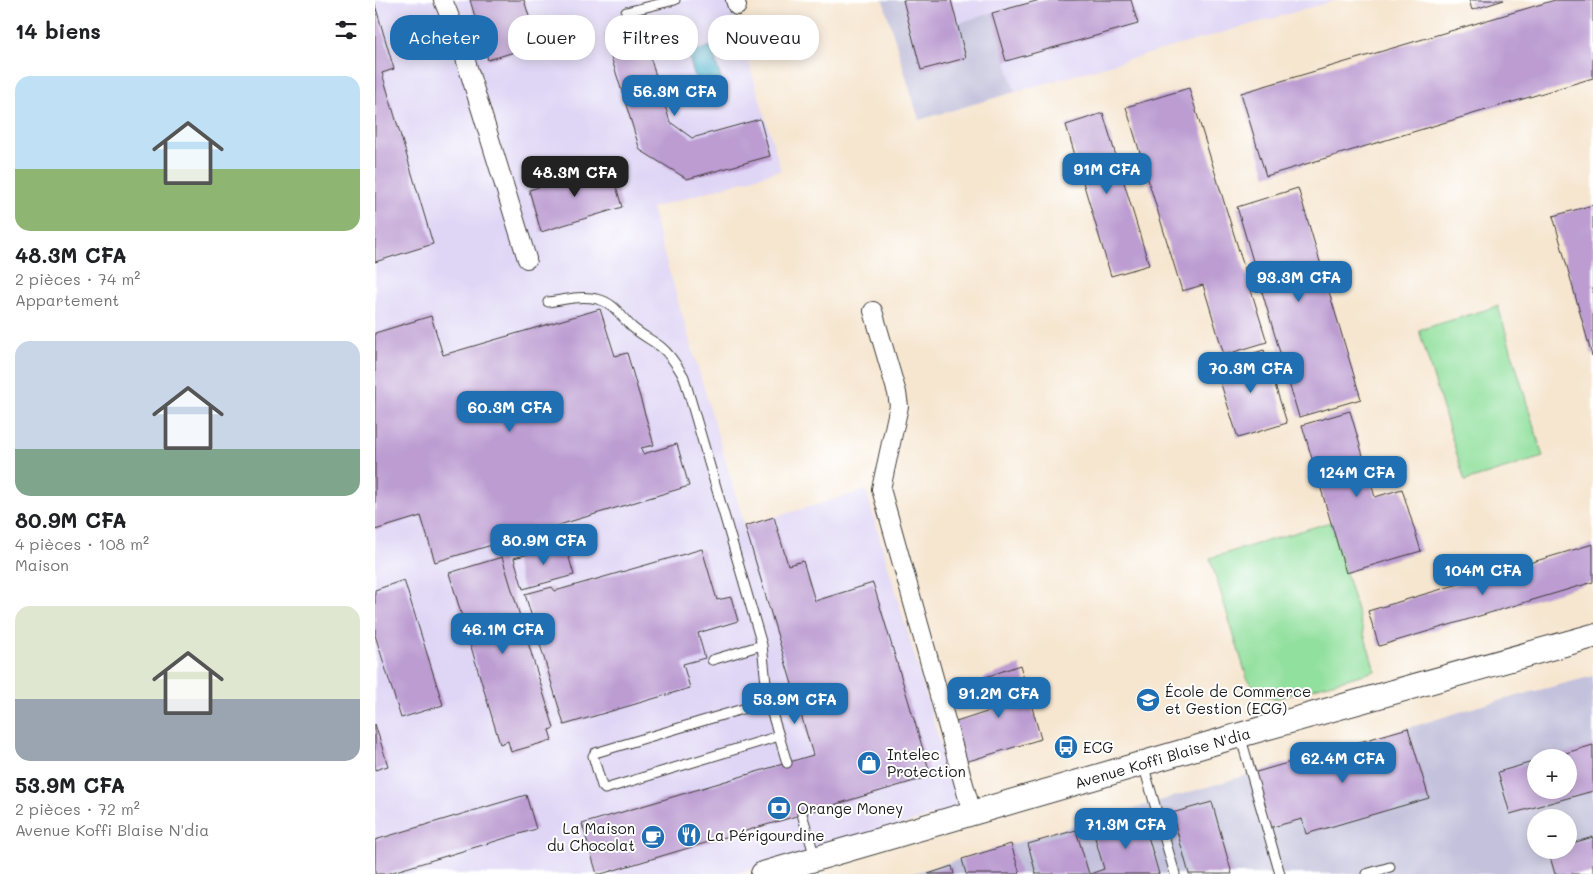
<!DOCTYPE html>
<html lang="fr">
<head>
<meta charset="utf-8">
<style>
	body { margin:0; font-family:Mali,sans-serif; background:#f2f2f2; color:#202124; height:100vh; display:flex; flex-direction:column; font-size:19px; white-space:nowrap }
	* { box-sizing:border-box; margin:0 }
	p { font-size:16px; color:#757577 }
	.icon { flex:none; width:28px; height:28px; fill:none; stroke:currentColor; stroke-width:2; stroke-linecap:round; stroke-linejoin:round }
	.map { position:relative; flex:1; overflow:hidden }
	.details { display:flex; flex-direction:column; background:#fff; width:375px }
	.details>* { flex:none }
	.hud { position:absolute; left:15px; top:15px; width:475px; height:45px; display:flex; gap:10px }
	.buttons { position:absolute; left:1152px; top:749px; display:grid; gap:10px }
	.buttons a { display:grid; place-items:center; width:50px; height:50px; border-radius:50%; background:#fff; box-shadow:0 2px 12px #0003; font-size:25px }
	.price { position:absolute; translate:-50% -42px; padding:0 11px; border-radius:10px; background:#1f6fb2; color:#fff; font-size:16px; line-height:32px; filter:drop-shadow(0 1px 2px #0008) }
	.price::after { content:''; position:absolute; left:50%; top:30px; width:15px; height:11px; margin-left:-8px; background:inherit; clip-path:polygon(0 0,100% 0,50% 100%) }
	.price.selected { background:#222; color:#fff }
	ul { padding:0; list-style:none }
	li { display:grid; align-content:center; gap:10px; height:265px; padding:0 15px }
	li span { display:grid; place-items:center; height:155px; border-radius:15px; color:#555 }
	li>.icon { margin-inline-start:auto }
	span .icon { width:90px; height:90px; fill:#fffc; stroke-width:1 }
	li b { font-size:21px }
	h2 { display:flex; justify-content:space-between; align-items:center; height:60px; padding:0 15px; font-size:21px }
	.chip { padding:0 18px; border-radius:20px; background:#fff; box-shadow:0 2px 12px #0003; font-size:18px; line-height:45px }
	.chip.selected { background:#1f6fb2; color:#fff }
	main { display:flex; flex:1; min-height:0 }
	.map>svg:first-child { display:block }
</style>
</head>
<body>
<main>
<section class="details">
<h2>14 biens<svg class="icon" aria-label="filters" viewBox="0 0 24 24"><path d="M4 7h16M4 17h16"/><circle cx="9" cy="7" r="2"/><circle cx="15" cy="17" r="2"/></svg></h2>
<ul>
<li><span style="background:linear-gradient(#bfe0f5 60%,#8fb573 0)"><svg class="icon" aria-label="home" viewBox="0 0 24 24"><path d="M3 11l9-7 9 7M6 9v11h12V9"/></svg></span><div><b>48.3M CFA</b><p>2 pièces · 74 m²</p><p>Appartement</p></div></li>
<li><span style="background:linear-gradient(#c9d6e8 70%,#7fa58c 0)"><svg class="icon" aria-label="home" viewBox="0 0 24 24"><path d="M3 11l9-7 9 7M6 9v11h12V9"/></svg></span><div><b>80.9M CFA</b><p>4 pièces · 108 m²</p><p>Maison</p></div></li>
<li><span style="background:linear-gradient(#dfe7d0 60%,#9aa5b1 0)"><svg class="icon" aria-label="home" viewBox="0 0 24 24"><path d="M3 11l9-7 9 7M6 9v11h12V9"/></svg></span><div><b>53.9M CFA</b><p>2 pièces · 72 m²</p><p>Avenue Koffi Blaise N'dia</p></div></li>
</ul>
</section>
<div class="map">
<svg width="1218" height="874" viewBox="0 0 1218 874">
	<rect width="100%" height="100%" fill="#fff"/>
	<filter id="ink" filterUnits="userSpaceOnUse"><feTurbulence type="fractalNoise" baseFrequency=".02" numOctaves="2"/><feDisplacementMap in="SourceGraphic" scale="10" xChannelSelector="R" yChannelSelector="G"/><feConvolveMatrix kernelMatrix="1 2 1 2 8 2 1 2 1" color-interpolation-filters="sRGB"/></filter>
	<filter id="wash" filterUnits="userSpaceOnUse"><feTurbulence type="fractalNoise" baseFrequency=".0096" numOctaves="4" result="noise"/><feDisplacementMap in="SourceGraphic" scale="20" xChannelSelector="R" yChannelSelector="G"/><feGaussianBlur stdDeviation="1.12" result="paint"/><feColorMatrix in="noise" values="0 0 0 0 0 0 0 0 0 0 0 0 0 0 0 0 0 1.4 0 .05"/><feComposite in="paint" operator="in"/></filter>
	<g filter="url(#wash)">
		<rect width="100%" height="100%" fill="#f6e6d0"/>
		<path fill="#dfd5f5" d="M0,0H355L406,170L277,208L287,247L370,526L491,490L584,808L360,874H0Z
			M576,0H962L640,92L617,13L583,24Z"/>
		<path fill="#c3c1db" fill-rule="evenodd" d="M508,0H576L583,23L617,13L640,92L544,120Z
			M1218,676V874H535L1033,728L1104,706ZM1161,758H1194V790H1161ZM1161,818H1194V850H1161Z"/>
		<path fill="#92e09e" stroke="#577e5d" d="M1123,306L1168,457L1090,481L1044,330Z
			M956,522L1000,671L900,699C887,695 880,689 872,678L835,558Z"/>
		<path fill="#4bb1ca" stroke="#346673" d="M336,46L350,92L326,99L313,54Z"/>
		<g id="blocks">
			<path fill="#bc9cd1" d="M95,0H149L156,23L149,25L156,47L113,60Z
				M528,0H576L591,58L546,70Z
				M665,0H756L763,24L631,61L617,13Z
				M1094,0H1129L1097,10Z
				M1180,0H1218V78L891,176L866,93Z
				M0,5L19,69L7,73L58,244L0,262Z
				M265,24L295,122L317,138L385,119L395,156L312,179L265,150L229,34Z
				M814,88L892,342L849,355L828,285L807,291L751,107Z
				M728,113L774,265L736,276L691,125Z
				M235,165L247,207L166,232L154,190Z
				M923,188L986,399L924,417L862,207Z
				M1218,205V356H1217L1178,216Z
				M225,309L240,356L252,353L279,445L266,448L268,454L302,444L314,486L60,562L46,516L0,530V333L56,316L68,355Z
				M889,350L912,423L863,438L840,365Z
				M975,411L1000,497L1027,489L1046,551L971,573L927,425Z
				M399,517L413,565L428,561L440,601L498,583L556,776L226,874H222L207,824L438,755L370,526Z
				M190,544L199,575L148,589L139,558Z
				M1218,544V582L1004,646L993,611Z
				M327,549L342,600L356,597L363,621L323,633L330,658L308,664L315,688L189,725L150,594L177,587L180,591Z
				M127,557L179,728L174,730L177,740L136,752L133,741L125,744L74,573Z
				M29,580L68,705L26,718L0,635V590Z
				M645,665L666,739L587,763L575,724L618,710L608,678Z
				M0,724L13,766L0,770Z
				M1033,728L1054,798L931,834L927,819L894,828L878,773Z
				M1218,745V791L1135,814L1123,772L1161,761V790H1194V758L1177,757Z
				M151,795L161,829L11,874H0V840Z
				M837,802L857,874H814L797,813Z
				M768,819L784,874H715L729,869L719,834Z
				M701,830L714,874H661L653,844Z
				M1218,837V874H1180L1173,850H1194V844Z
				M636,844L645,874H591L587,859Z
				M577,866L579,874H553Z"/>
		</g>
	</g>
	<g filter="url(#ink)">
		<use href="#blocks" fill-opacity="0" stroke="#3d3a37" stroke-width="1"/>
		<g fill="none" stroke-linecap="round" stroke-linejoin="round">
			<g stroke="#3d3a37" stroke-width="11">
				<path id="lane" d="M251,12L300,0
					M173,302C188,300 206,295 222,299C240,303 245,316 257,327C266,335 277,340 286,347C296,355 303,367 309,377L387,645L393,703
					M337,660L387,645
					M391,702L394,704L404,736L230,789L227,786L218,756L220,753Z
					M865,735L905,874
					M404,736L412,763
					M768,764L800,874
					M427,814L440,857
					M991,874L1015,867"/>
			</g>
			<g stroke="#3d3a37" stroke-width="20">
				<path id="street" d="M68,0L85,42L152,259
					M360,0L362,6
					M498,311L522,393L524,406L506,489L597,813"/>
			</g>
			<g stroke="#3d3a37" stroke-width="26">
				<g id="secondary">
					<path id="s1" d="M388,874L865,735L1218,636"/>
				</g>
			</g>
			<use href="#lane" stroke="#fff" stroke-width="9"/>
			<use href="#street" stroke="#fff" stroke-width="18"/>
			<use href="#secondary" stroke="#fff" stroke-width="24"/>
		</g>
	</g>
	<defs>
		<g id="university-disc" transform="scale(1.25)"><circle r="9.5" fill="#1f6fb2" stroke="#fff"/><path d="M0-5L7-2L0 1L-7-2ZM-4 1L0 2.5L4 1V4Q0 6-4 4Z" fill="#fff"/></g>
		<g id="bus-disc" transform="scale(1.25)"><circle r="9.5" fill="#1f6fb2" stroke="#fff"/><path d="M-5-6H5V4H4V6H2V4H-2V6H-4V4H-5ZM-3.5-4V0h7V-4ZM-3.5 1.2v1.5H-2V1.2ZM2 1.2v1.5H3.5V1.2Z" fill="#fff"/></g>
		<g id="shop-disc" transform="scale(1.25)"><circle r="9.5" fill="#1f6fb2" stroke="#fff"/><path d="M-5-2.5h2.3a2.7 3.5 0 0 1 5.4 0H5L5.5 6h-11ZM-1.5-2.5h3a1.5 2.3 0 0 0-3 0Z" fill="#fff"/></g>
		<g id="bank-disc" transform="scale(1.25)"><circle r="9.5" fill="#1f6fb2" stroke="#fff"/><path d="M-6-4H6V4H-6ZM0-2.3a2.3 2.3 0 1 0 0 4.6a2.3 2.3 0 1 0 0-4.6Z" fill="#fff"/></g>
		<g id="restaurant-disc" transform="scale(1.25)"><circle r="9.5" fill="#1f6fb2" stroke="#fff"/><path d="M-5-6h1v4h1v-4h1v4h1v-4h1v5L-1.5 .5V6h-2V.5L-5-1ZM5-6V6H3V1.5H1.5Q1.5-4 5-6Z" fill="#fff"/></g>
		<g id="cafe-disc" transform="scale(1.25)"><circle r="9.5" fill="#1f6fb2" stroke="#fff"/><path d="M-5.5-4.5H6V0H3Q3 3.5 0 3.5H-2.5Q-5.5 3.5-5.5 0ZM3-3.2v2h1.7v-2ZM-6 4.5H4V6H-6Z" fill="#fff"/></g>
	</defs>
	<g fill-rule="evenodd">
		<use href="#university-disc" x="773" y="700"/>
		<use href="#bus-disc" x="691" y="747"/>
		<use href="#shop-disc" x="494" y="763"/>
		<use href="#bank-disc" x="404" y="808"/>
		<use href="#restaurant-disc" x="314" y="835"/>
		<use href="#cafe-disc" x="278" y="837"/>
	</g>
	<g text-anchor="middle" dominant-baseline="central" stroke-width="4" stroke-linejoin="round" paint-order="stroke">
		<g font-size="15" fill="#1c1c1c" stroke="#fff" text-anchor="start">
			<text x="790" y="691">École de Commerce<tspan x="790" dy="17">et Gestion (ECG)</tspan></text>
			<text x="708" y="747">ECG</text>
			<text x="512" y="754">Intelec<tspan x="512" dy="17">Protection</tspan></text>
			<text x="422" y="808">Orange Money</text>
			<text x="260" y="828" text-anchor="end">La Maison<tspan x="260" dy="17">du Chocolat</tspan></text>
			<text x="332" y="835">La Périgourdine</text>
		</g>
		<g font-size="15" fill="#1c1c1c" stroke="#fff">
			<text stroke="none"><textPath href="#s1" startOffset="416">Avenue Koffi Blaise N'dia</textPath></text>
		</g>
	</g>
</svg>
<div class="buttons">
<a>+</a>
<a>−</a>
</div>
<b class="price" style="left:300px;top:117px">56.3M CFA</b>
<b class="price" style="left:732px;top:195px">91M CFA</b>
<b class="price selected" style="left:200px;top:198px">48.3M CFA</b>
<b class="price" style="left:924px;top:303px">93.3M CFA</b>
<b class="price" style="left:876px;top:394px">70.3M CFA</b>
<b class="price" style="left:135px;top:433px">60.3M CFA</b>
<b class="price" style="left:982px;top:498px">124M CFA</b>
<b class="price" style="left:169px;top:566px">80.9M CFA</b>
<b class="price" style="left:1108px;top:596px">104M CFA</b>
<b class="price" style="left:128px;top:655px">46.1M CFA</b>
<b class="price" style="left:624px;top:719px">91.2M CFA</b>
<b class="price" style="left:420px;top:725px">53.9M CFA</b>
<b class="price" style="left:968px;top:784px">62.4M CFA</b>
<b class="price" style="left:751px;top:850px">71.3M CFA</b>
<div class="hud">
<a class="chip selected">Acheter</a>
<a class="chip">Louer</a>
<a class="chip">Filtres</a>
<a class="chip">Nouveau</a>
</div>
</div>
</main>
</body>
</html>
